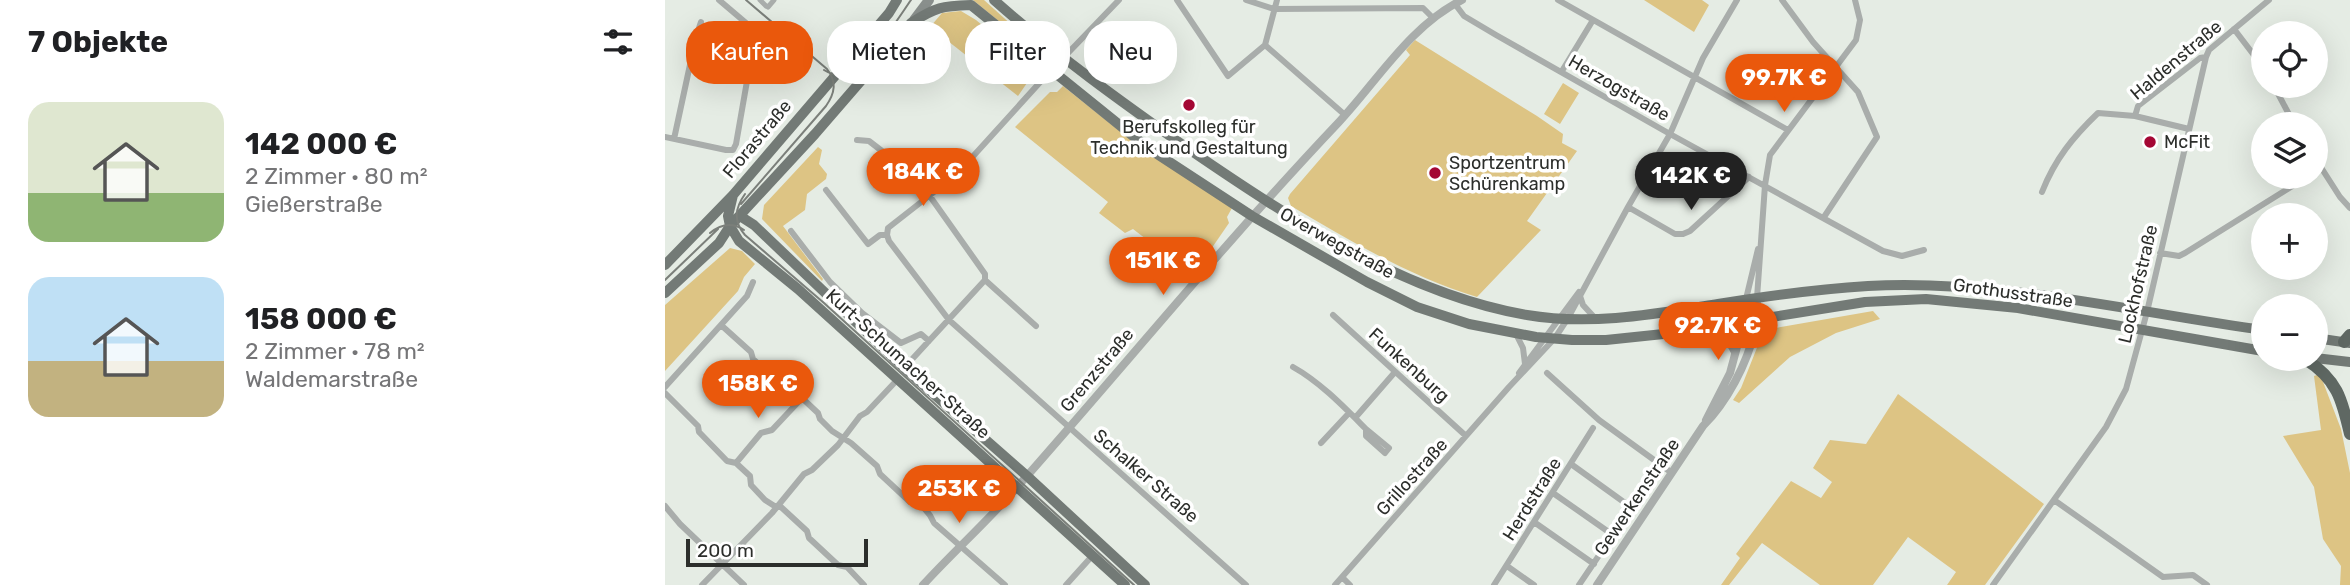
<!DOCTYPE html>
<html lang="de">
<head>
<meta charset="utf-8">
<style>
	body { margin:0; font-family:Rubik,sans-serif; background:#f6f6f6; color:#202124; height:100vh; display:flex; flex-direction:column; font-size:26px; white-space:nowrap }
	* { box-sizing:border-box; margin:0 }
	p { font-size:23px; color:#757577 }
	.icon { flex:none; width:38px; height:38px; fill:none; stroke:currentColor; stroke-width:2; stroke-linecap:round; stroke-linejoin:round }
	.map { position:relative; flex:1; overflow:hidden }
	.side { display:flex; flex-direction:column; background:#fff; width:665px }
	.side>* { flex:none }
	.top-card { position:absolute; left:21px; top:21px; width:665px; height:63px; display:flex; gap:14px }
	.fabs { position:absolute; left:1586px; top:21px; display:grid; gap:14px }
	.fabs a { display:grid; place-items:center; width:77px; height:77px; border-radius:50%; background:#fff; box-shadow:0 7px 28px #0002; font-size:35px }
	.scale { position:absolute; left:21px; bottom:18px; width:182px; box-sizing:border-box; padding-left:7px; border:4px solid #2c2e2b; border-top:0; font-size:19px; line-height:24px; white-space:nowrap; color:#2c2e2b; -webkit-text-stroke:5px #fff; paint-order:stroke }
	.price { position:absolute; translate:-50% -60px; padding:0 16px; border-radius:24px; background:#ea580c; color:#fff; font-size:23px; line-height:46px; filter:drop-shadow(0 2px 4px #0008) }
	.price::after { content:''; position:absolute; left:50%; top:42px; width:21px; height:16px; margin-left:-10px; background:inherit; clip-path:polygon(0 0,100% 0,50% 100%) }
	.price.selected { background:#222; color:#fff }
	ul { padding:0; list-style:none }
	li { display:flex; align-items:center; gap:21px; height:175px; padding:0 28px }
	li span { display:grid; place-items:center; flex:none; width:196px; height:140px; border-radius:21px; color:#555 }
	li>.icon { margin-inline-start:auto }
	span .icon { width:84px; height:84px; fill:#fffc; stroke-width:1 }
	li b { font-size:30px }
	h2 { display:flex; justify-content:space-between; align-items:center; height:84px; padding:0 28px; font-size:30px }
	.pill { padding:0 24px; border-radius:28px; background:#fff; box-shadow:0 7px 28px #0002; font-size:24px; line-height:63px }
	.pill.selected { background:#ea580c; color:#fff }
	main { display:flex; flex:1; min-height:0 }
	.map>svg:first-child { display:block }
</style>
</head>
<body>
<main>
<section class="side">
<h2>7 Objekte<svg class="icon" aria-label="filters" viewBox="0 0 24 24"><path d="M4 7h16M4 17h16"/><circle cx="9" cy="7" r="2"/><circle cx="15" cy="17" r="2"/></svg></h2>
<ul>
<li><span style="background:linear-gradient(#dfe7d0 65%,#8fb573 0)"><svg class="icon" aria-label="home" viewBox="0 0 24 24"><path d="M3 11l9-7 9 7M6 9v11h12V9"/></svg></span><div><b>142 000 €</b><p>2 Zimmer · 80 m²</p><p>Gießerstraße</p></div></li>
<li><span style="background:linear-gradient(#bfe0f5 60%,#c2b280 0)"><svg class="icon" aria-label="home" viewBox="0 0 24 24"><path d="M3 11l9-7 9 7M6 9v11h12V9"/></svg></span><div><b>158 000 €</b><p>2 Zimmer · 78 m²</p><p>Waldemarstraße</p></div></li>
</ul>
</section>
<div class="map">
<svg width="1685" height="585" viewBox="0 0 1685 585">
	<rect width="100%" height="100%" fill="#e5ece4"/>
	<path fill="#ddc484" d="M308,0H319L349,27L381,50L376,56Z
		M979,0H1037L1044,5L1029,32Z
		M296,11L311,20L371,70L353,96L265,27L277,13Z
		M750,40L872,116L898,134L897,143L912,151L862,221L876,230L812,297C746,277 685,241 626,206L623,198L625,194L745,55L741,50Z
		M898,83L914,93L895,124L879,114Z
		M398,86L461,136L567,208L562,217L564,223L542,255L518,283L494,249L468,229L460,233L434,213L443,202L350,127L385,92H392Z
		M153,147L157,150L154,164L162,174L161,179L142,194L140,210L118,226L158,279L157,281L97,219L99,205Z
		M65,248L77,251L90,264L79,277L73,291L0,371V305Z
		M1208,311L1215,319L1171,333L1125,357L1074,403L1068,400L1076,388L1099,330Z
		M1655,374L1676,429L1685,473V585H1675L1676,566L1658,539L1649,487L1618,436L1656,430L1649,376Z
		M1233,394L1379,504L1320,585H1282L1291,572L1243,537L1208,585H1155L1097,543L1064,585H1056L1075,558L1071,554L1126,481L1156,498L1167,482L1148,468L1165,440L1201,444Z"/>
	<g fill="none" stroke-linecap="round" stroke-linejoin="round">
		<path stroke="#a9adab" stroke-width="5" d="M95,0L101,6
			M103,7L109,0"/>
		<path stroke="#a9adab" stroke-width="6" d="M512,0L563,76L600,45
			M581,0L609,9L758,8L768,18
			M612,0L600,45L680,115
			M893,0L1123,130
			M1117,0L1148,42L1193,92L1212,137L1159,217
			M790,4L799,16L831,35L1005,134L1218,251L1237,256L1259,250
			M1569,29L1598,67
			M897,71L928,20
			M1609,86L1629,124
			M1470,116L1473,106L1535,58L1541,57L1544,50L1604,0
			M0,137L61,150H68L71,144L85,64L98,41L94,34L54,0
			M9,139L31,37L36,22
			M192,140L204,141L252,178L320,274V280L239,368
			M1650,158L1675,197L1685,208
			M161,190L203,244L215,235H222L223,228L292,174L378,79L454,0
			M1377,192C1390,159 1408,137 1433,113L1470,116L1524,129
			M963,207L1010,234H1018L1025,231L1084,177
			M126,231L165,282L197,313L236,343L256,334L264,341
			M222,235L224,241L284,320L581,585
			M1495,253L1514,256L1520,253L1642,177
			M320,280L371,326
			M915,296L918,305L929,317
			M1092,298L1100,185L1105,155L1191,40L1195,20L1190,0
			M1081,299L1093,249
			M668,315L801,436
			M56,325L86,352L88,359L131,398H137L153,413L155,419L167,431L186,443L212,466L215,474L245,502C256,502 265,513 269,523L340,585
			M1044,328L1062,340L1070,354
			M851,334L858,348L860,364
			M628,367C655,382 679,407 701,429V436L720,453L724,448L701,429
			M854,373L914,292
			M882,373L934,420L1007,473
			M0,387L82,296L88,282
			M0,393L33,426L34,432L62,461L71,463L85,476L86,485L100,500L111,507H116L142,531L144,538L173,565L182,567L199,585
			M690,418L730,372
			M656,443L684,413
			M71,463L96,433L107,430L137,398
			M906,464L967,508
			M888,493L948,535
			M1389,500L1498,577L1528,575L1542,585
			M0,506L15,524L79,585
			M869,522L929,564
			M842,566L869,585
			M677,577L685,585
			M37,585L107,513L139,474L147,470L173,445L195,416L202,412L233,379
			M401,585L428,555
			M670,585L844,387L890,338L903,318L963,207L1005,134L1038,58L1072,0
			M829,585L928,428
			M914,585L995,465
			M1328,585L1441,427L1461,389L1482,312L1541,57"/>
		<path stroke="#a9adab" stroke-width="8" d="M1041,420L1065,373L1076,332L1081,299
			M258,585C289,551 324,520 354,485C461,364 563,239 674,122C713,80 745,26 797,0
			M932,585L1038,426C1062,402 1082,364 1090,330C1092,320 1092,308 1092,298"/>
		<path stroke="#898f8c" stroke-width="10" d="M249,20L264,0"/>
		<path stroke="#737a76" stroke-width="10" d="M329,0C391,55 458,103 525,150C626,219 740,294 862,315C926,326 990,314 1053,304C1102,296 1153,289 1203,286C1336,279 1467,312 1598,330
			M68,195L63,216L65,226L74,241L133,289L460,585
			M75,216L89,225L239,368L362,476L480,585
			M0,265L68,195L224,13L232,0
			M0,293L54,243L65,226L150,134L246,23C271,7 277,6 306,5L483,148L587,216L702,282L752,307L804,324L871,337L907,340H941L1008,333L1200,302L1261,299L1353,308L1598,351
			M1650,338L1685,343
			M1650,358L1685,362"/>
		<path stroke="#5f6863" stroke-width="12" d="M1679,342L1685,335
			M1640,359C1672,379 1677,399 1685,434"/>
		<path stroke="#7b7f7a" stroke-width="2" d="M159,70C167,75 176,77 185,73C203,66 234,17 246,0
			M80,194C70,208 68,221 80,235L159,303L469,585
			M76,204L161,106C170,93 172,82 162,69L81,0
			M45,233C56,224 67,222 79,230
			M0,280L53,229"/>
	</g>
	<g fill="#a40734" stroke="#fff" stroke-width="2.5">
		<circle cx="524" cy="105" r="7"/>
		<circle cx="1485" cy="142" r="7"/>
		<circle cx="770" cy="173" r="7"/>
	</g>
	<g text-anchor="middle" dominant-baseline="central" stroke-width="7" stroke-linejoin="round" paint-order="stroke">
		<g font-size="18" fill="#2c2e2b" stroke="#fff">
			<text transform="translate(1511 60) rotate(-40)">Haldenstraße</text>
			<text transform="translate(954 88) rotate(30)">Herzogstraße</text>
			<text transform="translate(92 139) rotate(-50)">Florastraße</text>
			<text transform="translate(672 243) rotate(29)">Overwegstraße</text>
			<text transform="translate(1473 284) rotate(-77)">Lockhofstraße</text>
			<text transform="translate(1348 293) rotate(8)">Grothusstraße</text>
			<text transform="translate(243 364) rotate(42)">Kurt-Schumacher-Straße</text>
			<text transform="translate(744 365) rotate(42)">Funkenburg</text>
			<text transform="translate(432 370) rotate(-50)">Grenzstraße</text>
			<text transform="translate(481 476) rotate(41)">Schalker Straße</text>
			<text transform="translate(747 477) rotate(-48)">Grillostraße</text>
			<text transform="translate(972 497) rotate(-56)">Gewerkenstraße</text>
			<text transform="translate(867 499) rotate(-58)">Herdstraße</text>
		</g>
		<g font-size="18" fill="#2c2e2b" stroke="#fff" text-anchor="start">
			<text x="524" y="127" text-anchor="middle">Berufskolleg für<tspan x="524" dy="21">Technik und Gestaltung</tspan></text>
			<text x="1499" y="142">McFit</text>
			<text x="784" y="163">Sportzentrum<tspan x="784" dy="21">Schürenkamp</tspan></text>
		</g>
	</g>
</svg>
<div class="fabs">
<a><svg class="icon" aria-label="locate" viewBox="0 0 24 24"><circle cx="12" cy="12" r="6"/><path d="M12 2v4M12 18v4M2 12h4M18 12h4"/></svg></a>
<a><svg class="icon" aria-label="layers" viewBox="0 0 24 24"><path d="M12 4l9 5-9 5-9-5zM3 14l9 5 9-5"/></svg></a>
<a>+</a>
<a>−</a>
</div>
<div class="scale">200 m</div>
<b class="price" style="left:1119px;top:114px">99.7K €</b>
<b class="price" style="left:258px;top:208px">184K €</b>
<b class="price selected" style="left:1026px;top:212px">142K €</b>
<b class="price" style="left:498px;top:297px">151K €</b>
<b class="price" style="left:1053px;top:362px">92.7K €</b>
<b class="price" style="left:93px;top:420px">158K €</b>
<b class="price" style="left:294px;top:525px">253K €</b>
<div class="top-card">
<a class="pill selected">Kaufen</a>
<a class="pill">Mieten</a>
<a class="pill">Filter</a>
<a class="pill">Neu</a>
</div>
</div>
</main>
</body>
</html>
